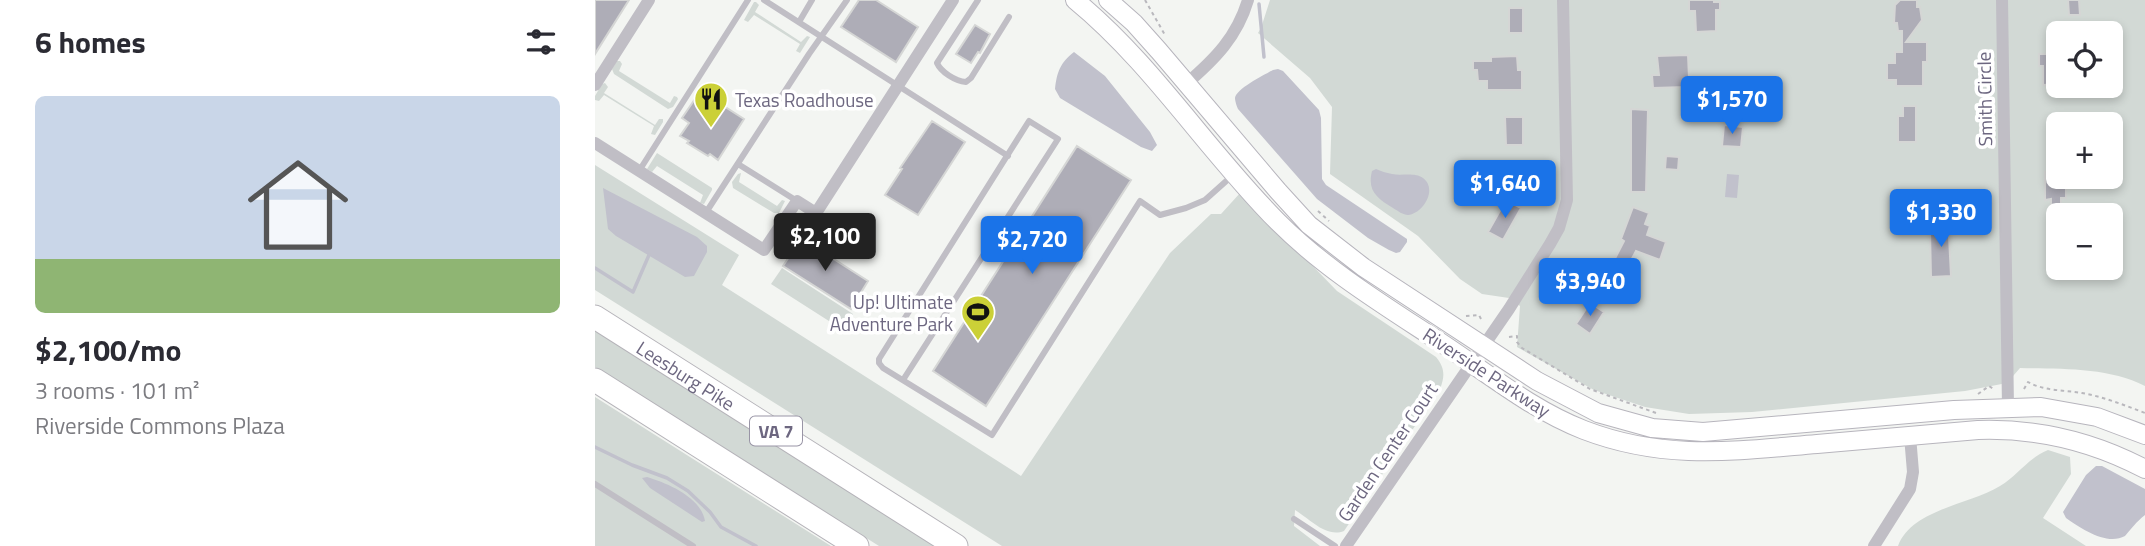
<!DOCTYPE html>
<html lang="en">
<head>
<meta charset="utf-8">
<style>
	body { margin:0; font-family:"Titillium Web",sans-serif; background:#f2f2f3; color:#2b2b33; height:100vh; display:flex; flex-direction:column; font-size:26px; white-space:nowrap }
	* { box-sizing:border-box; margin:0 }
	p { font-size:23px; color:#7c7c81 }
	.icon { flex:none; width:38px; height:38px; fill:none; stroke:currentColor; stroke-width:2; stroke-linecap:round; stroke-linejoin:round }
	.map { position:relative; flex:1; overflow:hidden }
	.side { display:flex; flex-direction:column; background:#fff; width:595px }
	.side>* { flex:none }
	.controls { position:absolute; left:1451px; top:21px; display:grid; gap:14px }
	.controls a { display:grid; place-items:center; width:77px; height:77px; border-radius:10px; background:#fff; box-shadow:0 4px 10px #0003; font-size:35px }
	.price { position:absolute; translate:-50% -60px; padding:0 16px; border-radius:7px; background:#1a73e8; color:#fff; font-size:23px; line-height:46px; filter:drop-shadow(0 2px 4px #0008) }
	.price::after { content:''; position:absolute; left:50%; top:42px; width:21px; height:16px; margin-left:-10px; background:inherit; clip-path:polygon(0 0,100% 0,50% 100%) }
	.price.selected { background:#222; color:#fff }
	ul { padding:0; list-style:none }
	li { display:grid; align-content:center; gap:14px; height:371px; padding:0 35px }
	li+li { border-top:2px solid #e1e1e2 }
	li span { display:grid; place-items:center; height:217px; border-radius:10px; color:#555 }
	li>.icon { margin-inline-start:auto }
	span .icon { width:126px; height:126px; fill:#fffc; stroke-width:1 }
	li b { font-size:30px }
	h2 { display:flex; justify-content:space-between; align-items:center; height:84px; padding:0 35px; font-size:30px }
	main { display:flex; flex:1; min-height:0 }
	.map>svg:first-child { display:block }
</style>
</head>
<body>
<main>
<section class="side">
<h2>6 homes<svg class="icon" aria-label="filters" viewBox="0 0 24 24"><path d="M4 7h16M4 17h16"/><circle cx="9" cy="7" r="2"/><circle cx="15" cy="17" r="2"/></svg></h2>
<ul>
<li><span style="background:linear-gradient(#c9d6e8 75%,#8fb573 0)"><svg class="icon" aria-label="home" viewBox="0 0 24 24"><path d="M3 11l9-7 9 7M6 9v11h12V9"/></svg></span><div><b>$2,100/mo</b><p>3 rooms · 101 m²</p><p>Riverside Commons Plaza</p></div></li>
</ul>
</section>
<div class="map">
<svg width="1550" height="546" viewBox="0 0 1550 546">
	<rect width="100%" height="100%" fill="#f3f5f2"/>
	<path fill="#d2d9d5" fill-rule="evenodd" d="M675,0H1550V386C1513,367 1466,369 1425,368L1412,383L1370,391L1157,412L1094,414L1050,407L999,390L922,347L925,306L914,298L887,294L865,279L823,236L735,174L737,107L715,78L663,33L666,28ZM1463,33H1516V86H1463ZM1463,124H1516V177H1463ZM1463,215H1516V268H1463Z
		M159,2H161L164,5L160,12L206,42L212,36L215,37L205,53L201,51L205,44L159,15L153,22L149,20Z
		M22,61H25L27,64L24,71L75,103L79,96L82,97L83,99L78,107L73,109L19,74L17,69Z
		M10,83L13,87L9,93L60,125L64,119H68V122L60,135L56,134L59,126L9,95L4,101L0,100V96L7,84Z
		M62,153L117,188V190L109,204L105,203L108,195L62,166L57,172L52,169Z
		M0,165L144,255L127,285L426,476L575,253L616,214H626L646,192L742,291L841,357C850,368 850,376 845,389L749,531C731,538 715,519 700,510L699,526L725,546H407L0,290Z
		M146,173L144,182L182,206L187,200L190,201L184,213H179L138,188L137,182L143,174Z
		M187,268L258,314L248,330L176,284Z
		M0,327L346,546H284L0,367Z
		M0,397L236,546H0Z
		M1453,450L1475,457L1476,474L1448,518L1491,546H1303C1317,509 1374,505 1405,486C1423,475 1433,458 1453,450Z"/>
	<path fill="#c1c1cc" d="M479,52L510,76L555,132L562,145L557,151L546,147L465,98L460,89C462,72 465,63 479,52Z
		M683,69L688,71L724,110L726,118L727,179L731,185L812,239V242L805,252L801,253L794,250L773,238L722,199L643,109C642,107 640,101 640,98C641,89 669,75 678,70Z
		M781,169C786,171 791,173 797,174C807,176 820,172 828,178C843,189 828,214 813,215C808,215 803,211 798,208C782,198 772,191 777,171Z
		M1132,174L1144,175L1142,198L1130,197Z
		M8,188L102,237L112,246V252L99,276L90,277L21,236L13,229Z
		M1501,466H1507L1550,489V515C1540,523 1538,527 1530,536C1512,546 1487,529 1471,518L1468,512L1491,475Z
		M52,477C72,483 106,497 110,521L107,522L55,488L47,478Z"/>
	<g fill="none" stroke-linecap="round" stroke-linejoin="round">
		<path stroke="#c1c1cc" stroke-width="3.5" d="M664,4L669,57
			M0,268L38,292L54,255
			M0,447L37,465L72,478L93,491L115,512L126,527L161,546"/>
	</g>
	<path fill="#aeadb7" stroke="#d5d6d5" stroke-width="2" d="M0,0H34L0,54Z
		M264,0H281L323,27L301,62L246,27Z
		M1094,0H1119V2H1125V10H1121V31L1101,32L1100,11H1094Z
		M1305,0H1322V7H1325L1327,20L1311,42H1332V62H1328V86H1301V80H1292V63H1300V52H1307V31H1303L1302,23H1299L1300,5Z
		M1473,0H1484L1485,15H1474Z
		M914,8H928V33H914Z
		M380,25L395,34L385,53L383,52L376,63L361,54Z
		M1444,54H1463V84L1448,85V66H1444Z
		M1093,55L1094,78H1090L1091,87L1058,88L1057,75H1064L1062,56Z
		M922,56L923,70H927V90H892V81H883L882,70H878V61H896V57Z
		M102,96L124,110L127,105L149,119L123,160L115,154L113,156L92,143L94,141L85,136L94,123L87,118Z
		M1308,106H1321V142H1303V116H1308Z
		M1036,109L1053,110L1051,192H1036Z
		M910,117H928V145H911Z
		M337,121L370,142L323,215L290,195L307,169L305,168Z
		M1129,125L1148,127L1146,147L1127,146Z
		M482,146L536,180L391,406L338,371Z
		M1071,156L1084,157L1083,170L1070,169Z
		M1450,172H1463V177H1471V198H1466V206H1456V199L1450,200Z
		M911,200L926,208L908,240L893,232Z
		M1038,207L1054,213L1050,224L1055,226L1052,235L1071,242L1065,260L1041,251L1024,283L1011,276L1029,241L1026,239Z
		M1353,216L1356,276L1336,277L1335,230H1343L1342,217Z
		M206,238L273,281L256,309L188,266L194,257L190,255L197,244L200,246Z
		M995,303L1009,312L995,334L981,324Z"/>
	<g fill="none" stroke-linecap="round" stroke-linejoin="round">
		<g stroke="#b7b5bd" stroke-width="20">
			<path id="secondary" d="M480,0C558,64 612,151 683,222C730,269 787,304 842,340C890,371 935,409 989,430C1070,461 1138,451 1222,444C1275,439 1329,435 1383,430C1443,428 1497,441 1550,469
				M513,0L539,23L564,51L683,191L714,225L768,267L942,381L1003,413L1057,428L1108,432L1359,410L1446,407L1502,417L1550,435"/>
		</g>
		<g stroke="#b5b3b9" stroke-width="25">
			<g id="highway">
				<path id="s1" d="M0,317L361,546"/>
				<path d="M0,380L262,546"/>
			</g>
		</g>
		<path stroke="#b9b8bd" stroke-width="2" stroke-dasharray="3.5 3.5" stroke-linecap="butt" d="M550,0L570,35
			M723,211L734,221
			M871,316L884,315L887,321
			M914,337L922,336V342L927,348L995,389L1061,413
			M1429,389L1433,382C1449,391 1469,390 1487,393C1509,397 1529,405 1550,413
			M1383,394L1394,386L1400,390"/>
		<path stroke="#c0bec5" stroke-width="6" d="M169,0L413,156
			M383,0L342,63C346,72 360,81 371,82L376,78L414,17
			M204,22L217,0
			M143,164L202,201
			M44,171L153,0
			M110,214L214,54L252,0
			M308,380L463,139L434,121L284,359V363L288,368L397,435L545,201L565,215L591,208L610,200L638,175
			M0,484L98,546
			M699,519L740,546"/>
		<path stroke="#c0bec5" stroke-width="12" d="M1407,0L1413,407
			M591,84C620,59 642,37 653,0
			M0,85L54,0
			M0,143L169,250L202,201L221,213L358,0
			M751,546L914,309L955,244L964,228L972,200L968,0
			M1279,546L1315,489L1318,472L1315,436"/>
		<use href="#secondary" stroke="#fff" stroke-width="18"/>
		<use href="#highway" stroke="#fff" stroke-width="23"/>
	</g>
	<defs>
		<g id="restaurant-pin" transform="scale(1.75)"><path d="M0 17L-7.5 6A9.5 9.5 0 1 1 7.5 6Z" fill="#cbd037" stroke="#fff"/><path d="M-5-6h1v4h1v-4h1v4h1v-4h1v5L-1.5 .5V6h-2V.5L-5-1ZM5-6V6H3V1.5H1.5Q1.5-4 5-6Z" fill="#111"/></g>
		<g id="stadium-pin" transform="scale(1.75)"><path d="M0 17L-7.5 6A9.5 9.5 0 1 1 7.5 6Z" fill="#cbd037" stroke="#fff"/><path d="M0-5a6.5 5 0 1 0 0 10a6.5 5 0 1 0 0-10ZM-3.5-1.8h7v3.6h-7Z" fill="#111"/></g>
	</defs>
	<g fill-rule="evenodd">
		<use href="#restaurant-pin" x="116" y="99"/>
		<use href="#stadium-pin" x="383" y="312"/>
	</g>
	<g text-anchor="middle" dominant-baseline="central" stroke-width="7" stroke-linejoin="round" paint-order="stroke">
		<rect fill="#fff" stroke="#9995a6" stroke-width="2" x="155" y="416.5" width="52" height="29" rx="5"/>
		<g font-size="18" font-weight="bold" fill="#6d6780">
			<text x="181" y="431">VA 7</text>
		</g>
		<g font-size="19" fill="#6d6780" stroke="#fff" text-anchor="start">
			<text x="140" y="99">Texas Roadhouse</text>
			<text x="358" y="301" text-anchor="end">Up! Ultimate<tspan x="358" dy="22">Adventure Park</tspan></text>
		</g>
		<g font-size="19" fill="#6d6780" stroke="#fff">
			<text transform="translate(1389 99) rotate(-91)">Smith Circle</text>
			<text transform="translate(892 372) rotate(33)">Riverside Parkway</text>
			<text stroke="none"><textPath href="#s1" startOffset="108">Leesburg Pike</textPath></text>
			<text transform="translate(792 452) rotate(-56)">Garden Center Court</text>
		</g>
	</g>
</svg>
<div class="controls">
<a><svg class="icon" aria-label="locate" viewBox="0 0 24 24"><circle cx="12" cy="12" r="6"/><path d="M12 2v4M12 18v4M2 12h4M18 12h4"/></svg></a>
<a>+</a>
<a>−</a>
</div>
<b class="price" style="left:1137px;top:136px">$1,570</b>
<b class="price" style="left:910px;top:220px">$1,640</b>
<b class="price" style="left:1346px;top:249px">$1,330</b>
<b class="price selected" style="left:230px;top:273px">$2,100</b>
<b class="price" style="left:437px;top:276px">$2,720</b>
<b class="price" style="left:995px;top:318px">$3,940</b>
</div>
</main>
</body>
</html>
